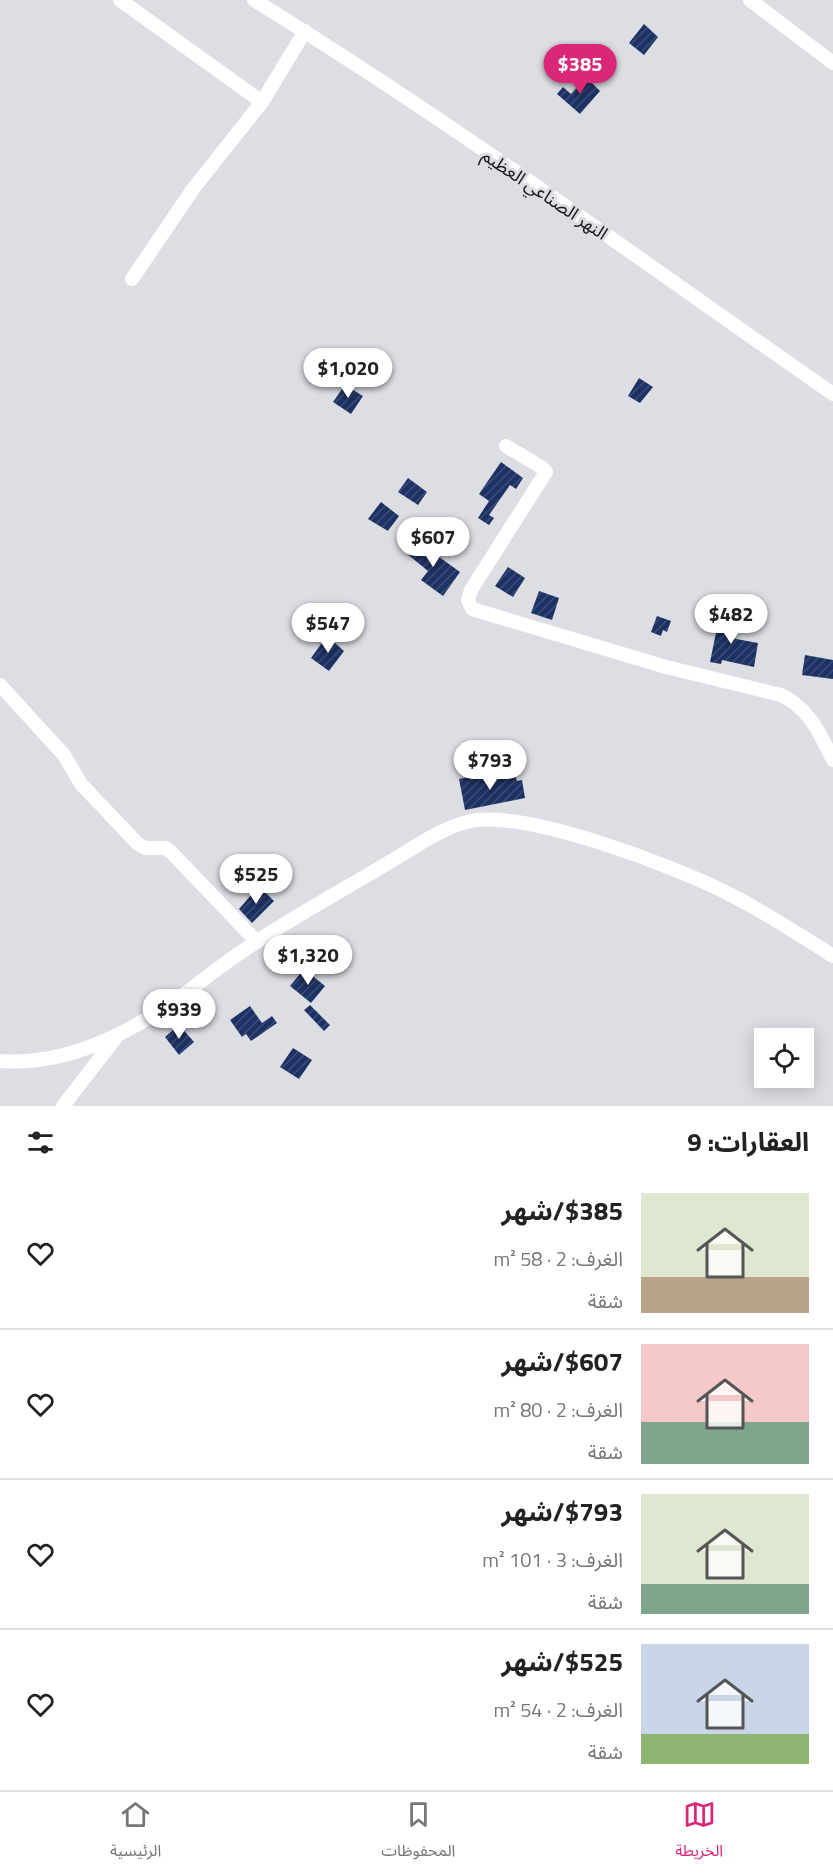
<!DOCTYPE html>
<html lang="ar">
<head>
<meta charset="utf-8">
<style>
	body { margin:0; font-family:"Titillium Web","Noto Sans Arabic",sans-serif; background:#f6f6f6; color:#222; direction:rtl; height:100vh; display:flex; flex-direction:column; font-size:22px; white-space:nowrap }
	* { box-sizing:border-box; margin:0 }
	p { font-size:20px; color:#767676 }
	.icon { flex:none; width:33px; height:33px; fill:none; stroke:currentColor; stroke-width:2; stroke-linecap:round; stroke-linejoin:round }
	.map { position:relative; height:1106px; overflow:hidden; direction:ltr }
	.panel { display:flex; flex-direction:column; background:#fff; flex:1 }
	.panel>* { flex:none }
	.buttons { position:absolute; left:754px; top:1028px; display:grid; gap:12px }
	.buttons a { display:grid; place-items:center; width:60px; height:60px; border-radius:0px; background:#fff; box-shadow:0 3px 15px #0003; font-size:30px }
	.price { position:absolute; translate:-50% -51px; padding:0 14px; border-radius:21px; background:#fff; color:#222; font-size:20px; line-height:39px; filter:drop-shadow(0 2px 3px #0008) }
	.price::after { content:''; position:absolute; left:50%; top:36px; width:18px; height:14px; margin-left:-9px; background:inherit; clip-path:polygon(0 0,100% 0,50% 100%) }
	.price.active { background:#db2777; color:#fff }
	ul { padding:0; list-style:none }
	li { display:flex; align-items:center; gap:18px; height:150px; padding:0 24px }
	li+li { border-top:2px solid #e0e0e0 }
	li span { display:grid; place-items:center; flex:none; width:168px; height:120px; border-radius:0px; color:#555 }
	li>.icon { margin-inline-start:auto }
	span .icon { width:72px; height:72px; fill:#fffc; stroke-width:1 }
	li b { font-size:26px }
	h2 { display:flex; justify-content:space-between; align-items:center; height:72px; padding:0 24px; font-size:26px }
	.menu { display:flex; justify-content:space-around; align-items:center; height:84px; border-top:2px solid #e0e0e0; background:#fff; font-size:16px; color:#767676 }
	.menu a { display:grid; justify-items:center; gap:3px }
	.menu .active { color:#db2777 }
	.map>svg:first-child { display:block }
</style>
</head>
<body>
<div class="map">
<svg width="833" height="1106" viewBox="0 0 833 1106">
	<defs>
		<pattern id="building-hatch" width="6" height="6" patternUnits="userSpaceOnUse" patternTransform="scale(1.5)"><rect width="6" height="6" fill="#1d3264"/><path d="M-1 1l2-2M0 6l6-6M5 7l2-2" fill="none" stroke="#3c4d75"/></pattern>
	</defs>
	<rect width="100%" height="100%" fill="#dcdee4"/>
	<path fill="url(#building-hatch)" d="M644,24L658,37L644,55L629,43Z
		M576,52L589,65L581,73L568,60Z
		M586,77L600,91L580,114L557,94L563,87L571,94Z
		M639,378L653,387L640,403L628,396Z
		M345,385L363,396L351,414L333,402Z
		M501,462L523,478L516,489L510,485L489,515L494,518L489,525L478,518L489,501L479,494Z
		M408,478L427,492L418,505L398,492Z
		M381,502L399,516L388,531L368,519Z
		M412,541L415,543L417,541L460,572L443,596L421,580L428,571L406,553L408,551L405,549Z
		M508,567L525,578L513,597L495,586Z
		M539,591L559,598L552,620L531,613Z
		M657,616L671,621L667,632L663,630L661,636L651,632Z
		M709,617L735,623L731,638L758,643L754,667L722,660L721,664L710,662L717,628L707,626Z
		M327,636L344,651L329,671L311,658Z
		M805,655L833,660V679L802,675Z
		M487,773L489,780L515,775L517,781L522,780L525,798L465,810L459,779Z
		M259,886L274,901L252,923L239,909Z
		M306,937L319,953L306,964L292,948Z
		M304,969L325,986L311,1003L290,986Z
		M310,1005L330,1025L324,1031L304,1010Z
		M250,1006L262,1023L272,1016L277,1023L251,1041L246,1034L242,1037L230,1020Z
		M179,1025L194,1042L179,1055L165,1037Z
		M293,1048L312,1060L299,1079L280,1067Z"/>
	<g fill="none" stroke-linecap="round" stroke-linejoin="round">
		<path stroke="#fff" stroke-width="14" d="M120,0L262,102
			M254,0C452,122 642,261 833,394
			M750,0L833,63
			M132,279L193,189L262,102L305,31
			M506,446L541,467L546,472L471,590L468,600L472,609L666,667L781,695C809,708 820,734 833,760
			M0,685L64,755L81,784L138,844L146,848H166L171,852L257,942
			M0,1061C75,1067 146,1024 203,980C260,935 326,900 388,863C414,848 442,827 471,821C527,810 681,868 733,896C768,914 800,935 833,956
			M63,1106L117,1036"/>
	</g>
	<g text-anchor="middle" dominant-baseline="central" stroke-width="6" stroke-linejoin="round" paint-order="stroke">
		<g font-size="18" fill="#18191b" stroke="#dcdee4">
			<text transform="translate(545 194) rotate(34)">النهر الصناعي العظيم</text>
		</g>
	</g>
</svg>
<div class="buttons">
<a><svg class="icon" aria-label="locate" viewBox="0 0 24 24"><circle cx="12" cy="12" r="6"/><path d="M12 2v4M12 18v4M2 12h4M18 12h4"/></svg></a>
</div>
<b class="price active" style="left:580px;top:95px">$385</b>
<b class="price" style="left:348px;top:399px">$1,020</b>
<b class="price" style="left:433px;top:568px">$607</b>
<b class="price" style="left:731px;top:645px">$482</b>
<b class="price" style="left:328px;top:654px">$547</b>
<b class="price" style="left:490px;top:791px">$793</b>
<b class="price" style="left:256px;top:905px">$525</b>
<b class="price" style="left:308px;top:986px">$1,320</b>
<b class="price" style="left:179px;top:1040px">$939</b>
</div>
<section class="panel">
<h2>العقارات: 9<svg class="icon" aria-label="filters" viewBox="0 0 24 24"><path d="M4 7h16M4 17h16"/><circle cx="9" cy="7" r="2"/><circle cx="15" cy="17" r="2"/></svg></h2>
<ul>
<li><span style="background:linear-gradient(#dfe7d0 70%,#b9a48a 0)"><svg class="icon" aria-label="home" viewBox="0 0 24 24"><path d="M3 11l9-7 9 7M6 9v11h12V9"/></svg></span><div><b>$385/شهر</b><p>الغرف: 2 · 58 m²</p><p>شقة</p></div><svg class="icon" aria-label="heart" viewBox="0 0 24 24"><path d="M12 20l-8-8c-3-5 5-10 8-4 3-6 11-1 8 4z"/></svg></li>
<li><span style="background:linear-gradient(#f6c9c9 65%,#7fa58c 0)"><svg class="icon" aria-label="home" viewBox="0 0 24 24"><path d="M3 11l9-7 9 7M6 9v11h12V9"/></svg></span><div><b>$607/شهر</b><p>الغرف: 2 · 80 m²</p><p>شقة</p></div><svg class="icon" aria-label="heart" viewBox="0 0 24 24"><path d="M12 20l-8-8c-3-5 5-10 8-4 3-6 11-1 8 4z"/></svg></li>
<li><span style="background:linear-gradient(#dfe7d0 75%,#7fa58c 0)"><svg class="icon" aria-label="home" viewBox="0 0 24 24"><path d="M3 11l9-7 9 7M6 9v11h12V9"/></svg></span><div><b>$793/شهر</b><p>الغرف: 3 · 101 m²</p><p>شقة</p></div><svg class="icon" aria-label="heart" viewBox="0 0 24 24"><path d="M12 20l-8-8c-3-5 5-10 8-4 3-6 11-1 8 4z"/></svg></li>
<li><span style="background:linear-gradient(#c9d6e8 75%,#8fb573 0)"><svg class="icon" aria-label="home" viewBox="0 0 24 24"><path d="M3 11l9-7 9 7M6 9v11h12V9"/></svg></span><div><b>$525/شهر</b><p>الغرف: 2 · 54 m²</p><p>شقة</p></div><svg class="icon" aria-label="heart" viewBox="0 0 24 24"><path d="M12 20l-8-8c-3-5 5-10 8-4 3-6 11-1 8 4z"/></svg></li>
</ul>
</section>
<nav class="menu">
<a class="active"><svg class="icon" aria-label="map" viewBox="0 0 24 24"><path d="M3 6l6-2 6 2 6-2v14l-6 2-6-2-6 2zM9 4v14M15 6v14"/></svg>الخريطة</a>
<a><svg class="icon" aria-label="saved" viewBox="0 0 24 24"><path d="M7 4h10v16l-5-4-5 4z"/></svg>المحفوظات</a>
<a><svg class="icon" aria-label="home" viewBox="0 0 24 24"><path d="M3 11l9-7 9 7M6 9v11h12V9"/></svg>الرئيسية</a>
</nav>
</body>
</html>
